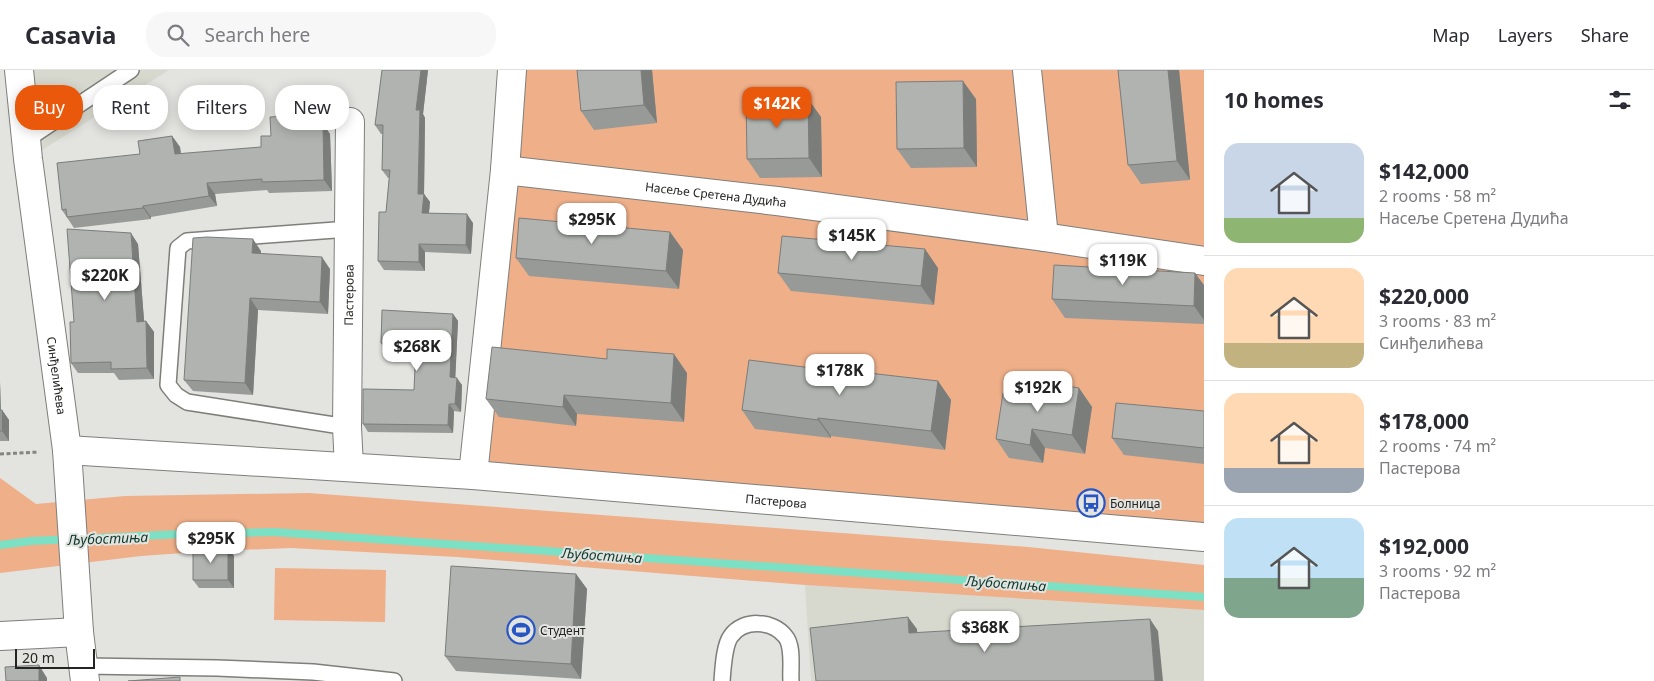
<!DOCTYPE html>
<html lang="en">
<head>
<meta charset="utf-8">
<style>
	body { margin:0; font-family:"Noto Sans",sans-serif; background:#f7f7f7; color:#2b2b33; height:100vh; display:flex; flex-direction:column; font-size:19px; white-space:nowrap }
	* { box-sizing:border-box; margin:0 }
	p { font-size:16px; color:#7c7c81 }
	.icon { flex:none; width:28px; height:28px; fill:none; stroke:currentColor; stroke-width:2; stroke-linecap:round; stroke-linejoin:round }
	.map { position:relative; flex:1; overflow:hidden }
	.drawer { display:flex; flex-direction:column; background:#fff; width:450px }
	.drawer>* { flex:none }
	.top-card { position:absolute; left:15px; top:15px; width:475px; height:45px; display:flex; gap:10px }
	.scale { position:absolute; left:15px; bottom:12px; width:80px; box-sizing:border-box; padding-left:5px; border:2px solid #242423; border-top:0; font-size:14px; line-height:18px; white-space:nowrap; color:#242423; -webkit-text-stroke:4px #e3e3e0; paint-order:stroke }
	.price { position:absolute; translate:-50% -42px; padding:0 11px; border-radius:10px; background:#fff; color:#222; font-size:16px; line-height:32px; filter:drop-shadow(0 1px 2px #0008) }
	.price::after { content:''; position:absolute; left:50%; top:30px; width:15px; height:11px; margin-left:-8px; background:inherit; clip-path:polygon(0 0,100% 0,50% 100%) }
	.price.on { background:#ea580c; color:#fff }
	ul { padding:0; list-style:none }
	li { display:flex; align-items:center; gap:15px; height:125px; padding:0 20px }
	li+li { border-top:1px solid #e1e1e2 }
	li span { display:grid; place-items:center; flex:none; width:140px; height:100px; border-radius:15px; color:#555 }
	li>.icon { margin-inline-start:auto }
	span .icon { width:60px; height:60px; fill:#fffc; stroke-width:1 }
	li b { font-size:21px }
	h2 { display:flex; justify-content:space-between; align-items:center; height:60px; padding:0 20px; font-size:21px }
	.tag { padding:0 18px; border-radius:20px; background:#fff; box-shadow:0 2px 12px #0003; font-size:18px; line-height:45px }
	.tag.on { background:#ea580c; color:#fff }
	header { display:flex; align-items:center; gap:30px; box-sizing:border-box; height:70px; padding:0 25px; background:#fff; border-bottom:1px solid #e1e1e2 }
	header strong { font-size:24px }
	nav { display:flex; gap:28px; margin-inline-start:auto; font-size:18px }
	.search { width:350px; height:45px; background:#f7f7f7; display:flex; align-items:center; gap:12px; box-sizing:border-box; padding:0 18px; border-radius:20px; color:#7c7c81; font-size:19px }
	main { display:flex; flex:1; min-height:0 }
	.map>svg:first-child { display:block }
</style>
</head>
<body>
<header>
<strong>Casavia</strong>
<div class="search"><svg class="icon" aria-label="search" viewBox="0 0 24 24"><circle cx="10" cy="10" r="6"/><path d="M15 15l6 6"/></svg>Search here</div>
<nav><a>Map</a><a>Layers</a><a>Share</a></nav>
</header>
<main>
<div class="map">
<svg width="1204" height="611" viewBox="0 0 1204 611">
	<rect width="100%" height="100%" fill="#e3e3e0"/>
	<path fill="#d8d9ce" d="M19,0H169L28,89Z
		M805,515L1204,540V611H811Z"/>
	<path fill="#eeaf89" d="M512,0H1204V467L473,405Z
		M0,408L36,434L125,426L309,423L1028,477L1204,495V540L805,515L457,487L291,478L212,481L141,486L0,503Z
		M275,498L386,500L385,552L274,550Z"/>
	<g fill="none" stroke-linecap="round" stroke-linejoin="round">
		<path stroke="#7ce1c4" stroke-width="8" d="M0,475L31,471L182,464L274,462L1204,527"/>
		<g stroke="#7e7e7b" stroke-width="18">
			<path id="service" d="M26,70L131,0
				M347,357L187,332L176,325L168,315L178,178L187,171L349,159
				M84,596L217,598L313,602L394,611
				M722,611C723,599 724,575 731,566C743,549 772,550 785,566C794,576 790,598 791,611"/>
		</g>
		<g stroke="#7e7e7b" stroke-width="30">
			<g id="minor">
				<path d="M1027,0L1044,167"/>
				<path d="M505,100L512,0"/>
				<path id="s1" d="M67,380L473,405L1204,467"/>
				<path id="s2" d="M349,397L347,357L350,52"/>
				<path id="s3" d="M473,405L505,100L777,131L1044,167L1204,191"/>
				<path d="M0,566L79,562"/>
			</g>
		</g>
		<g stroke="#7e7e7b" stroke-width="30">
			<g id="tertiary">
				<path id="s4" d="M19,0L28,89L67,380L79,562L85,611"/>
			</g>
		</g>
		<path stroke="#848482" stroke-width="3" stroke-dasharray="4 2.5" stroke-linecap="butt" d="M0,384L39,382"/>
		<use href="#service" stroke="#fff" stroke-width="15"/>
		<use href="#minor" stroke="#fff" stroke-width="28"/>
		<use href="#tertiary" stroke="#fff" stroke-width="28"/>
	</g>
	<path fill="#979a97" d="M382,0H428L423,44L425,48L424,124L430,132L429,143L473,153L471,184L425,182V201L384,200L378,191L386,142L389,108H388L382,100L383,64H381L375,55Z
		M577,0H652L657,53L594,60L581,41Z
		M1118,0H1179L1190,110L1141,114L1128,95Z
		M808,29L821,47L822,107L760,108L747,89Z
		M976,29L977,97L911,98L897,79Z
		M308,53L330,64L332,121L269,123L267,120L215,124L217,136L151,147V149L74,158L62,140L140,84L172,66L180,77L181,84L261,77L271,66Z
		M670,162L683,180L679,219L529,206L516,188Z
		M138,174L144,251H146L154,262V309L119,310L114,303H78L71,293L74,252Z
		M261,181V184L330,199L328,244L258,240L253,325L193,321L184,310Z
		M938,198L934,235L791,221L778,203Z
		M1204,215V254L1065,248L1052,229Z
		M453,244L458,251L455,308L462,315L461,342L454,341L453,363L368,362L363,354L414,320L416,282L386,281L381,273Z
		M687,303L684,352L577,344L576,356L499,347L486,329Z
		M859,304L938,311L951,330L945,380L831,366V368L755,359L742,340Z
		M0,312L1,340H2L9,350V371H0Z
		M1079,318L1092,337L1085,384L1045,378L1043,393L1009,388L996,369L1034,327Z
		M1204,341V394L1124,385L1112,368Z
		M234,486V518H199L193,510Z
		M576,504L587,519L581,609L456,601L445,586Z"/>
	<path fill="#7b7d7b" d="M421,0H428L423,44L425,48L424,124L430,132L428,151L422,143L418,124L416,40Z
		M641,0H652L657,53L644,35Z
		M1168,0H1179L1190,110L1177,91Z
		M963,11L976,29L977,97L964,78Z
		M808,29L821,47L822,107L809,88Z
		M303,45L310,56L303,53Z
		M323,53L330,64L332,121L324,110Z
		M172,66L180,77L182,95L175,84Z
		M207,113L215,124L217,136L209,126Z
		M143,136L151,147V149L143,138Z
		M467,144L473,153L471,184L466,175Z
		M670,162L683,180L679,219L666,201Z
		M131,163L138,174L145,262L137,252Z
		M253,169L261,181L260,195L252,183Z
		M419,174L425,182V201L419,192Z
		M925,179L938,198L934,235L921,216Z
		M322,187L330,199L328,244L320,232Z
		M1195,203L1204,215V250L1194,236Z
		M250,228L258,240L253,325L245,313Z
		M453,244L458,251L455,315L450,307Z
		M146,251L154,262V309L147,298Z
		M674,284L687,303L684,352L671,333Z
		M457,308L462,315L461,342L455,334Z
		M938,311L951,330L945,380L931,361Z
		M0,312L1,350L0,349Z
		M1079,318L1092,337L1085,384L1072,365Z
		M564,325L577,344L576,356L563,337Z
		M449,334L454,341L453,363L448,355Z
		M2,340L9,350V371L2,361Z
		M818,348L831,366V368L818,350Z
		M1032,359L1045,378L1043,393L1030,375Z
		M228,477L234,486V518L228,510Z
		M576,504L587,519L581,609L571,594Z
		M908,547L917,559L918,575L909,563Z
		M1150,549L1158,561L1163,611H1155Z
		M39,595L47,608V611H39Z"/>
	<path fill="#b0b3b0" stroke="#7b7d7b" d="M382,0H421L416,40H420L418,124H424L422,143L467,144L466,175L419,174V192L378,191L379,142H386L390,100H382L383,55H375Z
		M577,0H641L644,35L581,41Z
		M1118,0H1168L1177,91L1128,95Z
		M963,11L964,78L897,79L896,12Z
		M746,29H808L809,88L747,89Z
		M303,45V53H323L324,110L262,112V109L207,113L209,126L143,136V138L67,147L66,139L62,140L57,93L140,84L138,71L172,66L175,84L261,77V66H271L270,47Z
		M519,148L670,162L666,201L516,188Z
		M67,159L131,163L137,252L146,251L147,298L111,299V292L71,293L70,252H74Z
		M782,166L925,179L921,216L778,203Z
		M207,167L253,169L252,183L322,187L320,232L250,228L245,313L184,310L193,168Z
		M1054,195L1195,203L1194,236L1052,229Z
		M382,240L453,244L450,307L457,308L455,334H449L448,355L363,354V319L414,320L416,274L381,273Z
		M492,277L607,289V279L674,284L671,333L564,325L563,337L486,329Z
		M749,290L859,304L860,302L938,311L931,361L818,348V350L742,340Z
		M1037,311L1079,318L1072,365L1032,359L1030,375L996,369L1003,323L1034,327Z
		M1116,333L1204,341V378L1112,368Z
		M0,340H2V361H0Z
		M193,477H228V510H193Z
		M451,496L576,504L571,594L445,586Z
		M908,547L909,563L1150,549L1155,611H816L810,558Z
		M39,595V611H6L5,597Z
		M180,607V611H128Z"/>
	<defs>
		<g id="bus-ring" transform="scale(1.4375)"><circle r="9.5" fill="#e3e3e0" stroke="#2756c4" stroke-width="1.5"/><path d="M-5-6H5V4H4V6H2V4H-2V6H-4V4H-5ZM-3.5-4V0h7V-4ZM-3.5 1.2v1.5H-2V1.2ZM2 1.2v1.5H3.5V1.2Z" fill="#2756c4"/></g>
		<g id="stadium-ring" transform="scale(1.4375)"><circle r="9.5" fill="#e3e3e0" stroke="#2756c4" stroke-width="1.5"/><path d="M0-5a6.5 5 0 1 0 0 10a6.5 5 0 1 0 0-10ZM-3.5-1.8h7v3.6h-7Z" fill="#2756c4"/></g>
	</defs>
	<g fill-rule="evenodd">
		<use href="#bus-ring" x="1091" y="433"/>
		<use href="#stadium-ring" x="521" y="560"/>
	</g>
	<g text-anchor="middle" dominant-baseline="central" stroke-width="4" stroke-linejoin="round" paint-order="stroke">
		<g font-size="12" fill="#242423" stroke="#e3e3e0">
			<text stroke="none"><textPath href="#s3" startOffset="519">Насеље Сретена Дудића</textPath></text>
			<text stroke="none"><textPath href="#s2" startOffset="172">Пастерова</textPath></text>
			<text stroke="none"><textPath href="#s4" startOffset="308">Синђелићева</textPath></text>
			<text stroke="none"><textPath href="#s1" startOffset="711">Пастерова</textPath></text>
		</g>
		<g font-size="12" fill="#242423" stroke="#e3e3e0" text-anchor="start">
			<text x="1110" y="433">Болница</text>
			<text x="540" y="560">Студент</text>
		</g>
		<g font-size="14" font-style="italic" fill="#0b3a2f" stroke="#e3e3e0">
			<text transform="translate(108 468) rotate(-2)">Љубостиња</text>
			<text transform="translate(602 485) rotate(4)">Љубостиња</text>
			<text transform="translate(1006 513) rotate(4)">Љубостиња</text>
		</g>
	</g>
</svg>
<div class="scale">20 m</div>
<b class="price on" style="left:777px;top:59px">$142K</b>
<b class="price" style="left:592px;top:175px">$295K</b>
<b class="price" style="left:852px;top:191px">$145K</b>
<b class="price" style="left:1123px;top:216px">$119K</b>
<b class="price" style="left:105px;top:231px">$220K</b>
<b class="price" style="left:417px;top:302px">$268K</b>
<b class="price" style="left:840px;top:326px">$178K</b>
<b class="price" style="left:1038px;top:343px">$192K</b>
<b class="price" style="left:211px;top:494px">$295K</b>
<b class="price" style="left:985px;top:583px">$368K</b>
<div class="top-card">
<a class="tag on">Buy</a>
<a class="tag">Rent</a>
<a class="tag">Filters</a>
<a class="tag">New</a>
</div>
</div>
<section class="drawer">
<h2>10 homes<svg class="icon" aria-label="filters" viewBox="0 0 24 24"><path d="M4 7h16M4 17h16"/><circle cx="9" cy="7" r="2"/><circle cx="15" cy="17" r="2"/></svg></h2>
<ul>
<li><span style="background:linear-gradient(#c9d6e8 75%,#8fb573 0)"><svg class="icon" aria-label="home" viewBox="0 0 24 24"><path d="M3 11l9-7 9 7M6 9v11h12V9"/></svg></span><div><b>$142,000</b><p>2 rooms · 58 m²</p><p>Насеље Сретена Дудића</p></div></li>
<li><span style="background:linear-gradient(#ffd9b3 75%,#c2b280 0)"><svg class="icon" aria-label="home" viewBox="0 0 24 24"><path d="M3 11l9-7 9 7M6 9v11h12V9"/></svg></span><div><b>$220,000</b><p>3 rooms · 83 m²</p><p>Синђелићева</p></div></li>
<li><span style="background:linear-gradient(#ffd9b3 75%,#9aa5b1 0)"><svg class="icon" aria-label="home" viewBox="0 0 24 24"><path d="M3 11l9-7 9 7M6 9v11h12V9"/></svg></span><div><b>$178,000</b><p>2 rooms · 74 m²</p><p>Пастерова</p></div></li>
<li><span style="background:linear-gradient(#bfe0f5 60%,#7fa58c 0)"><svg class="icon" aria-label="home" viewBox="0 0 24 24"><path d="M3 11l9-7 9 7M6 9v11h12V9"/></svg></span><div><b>$192,000</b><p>3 rooms · 92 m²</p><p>Пастерова</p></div></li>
</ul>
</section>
</main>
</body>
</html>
